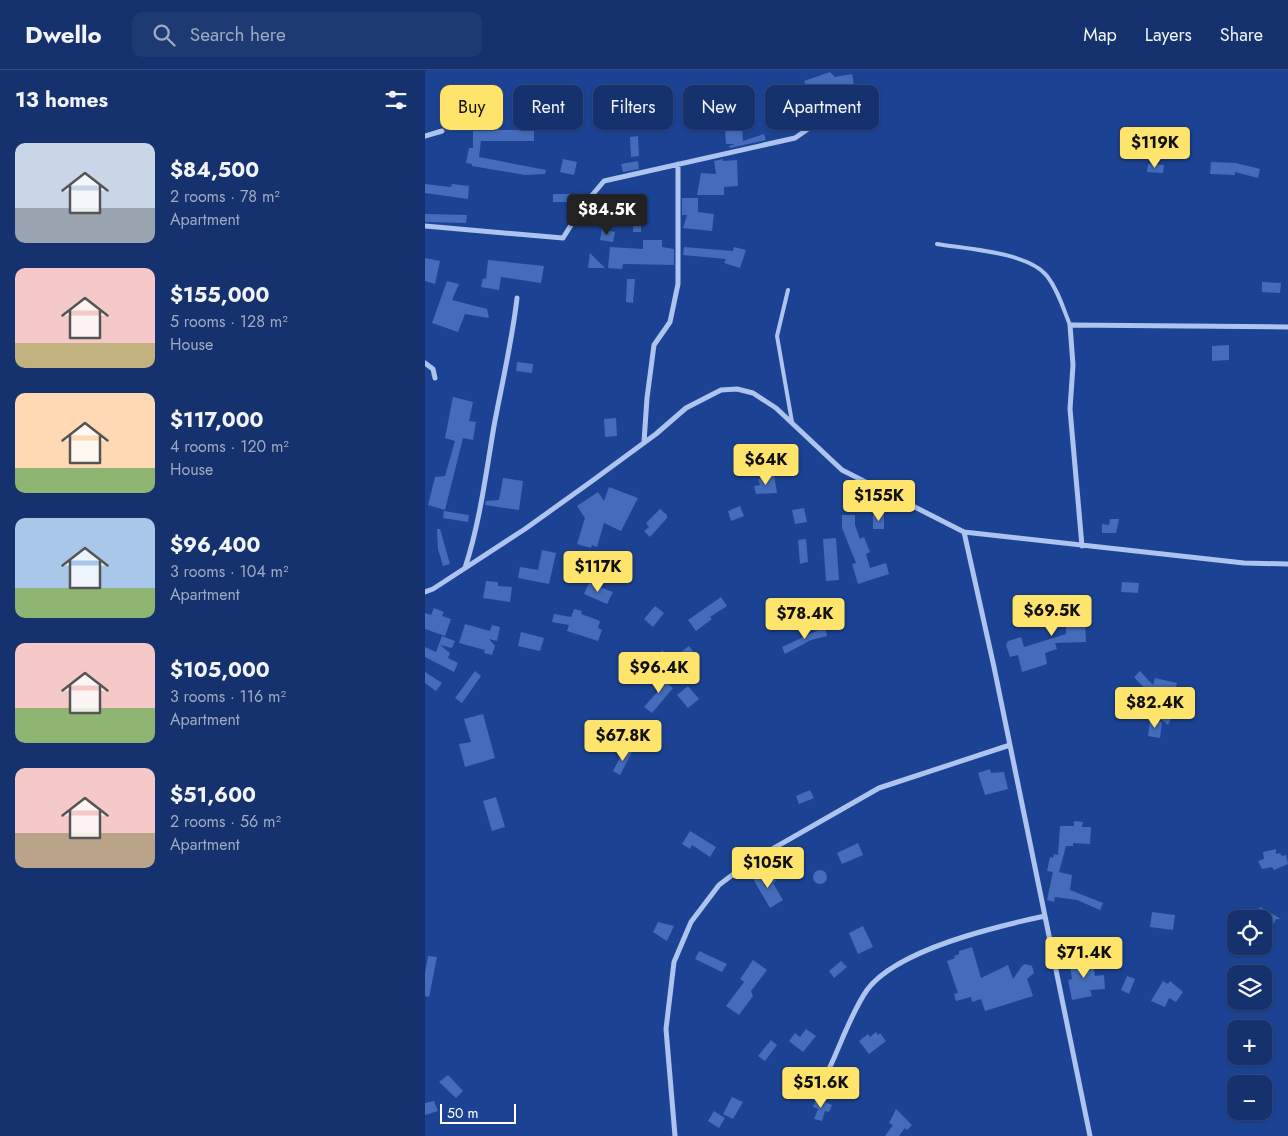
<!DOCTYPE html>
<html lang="en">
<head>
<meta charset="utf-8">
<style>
	body { margin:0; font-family:Jost,sans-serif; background:#1e3a73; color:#f1f3f6; height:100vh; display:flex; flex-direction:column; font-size:19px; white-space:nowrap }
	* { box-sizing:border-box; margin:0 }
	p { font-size:16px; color:#9daac2 }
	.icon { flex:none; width:28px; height:28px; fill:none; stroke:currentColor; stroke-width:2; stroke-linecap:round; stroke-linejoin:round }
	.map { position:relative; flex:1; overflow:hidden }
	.sheet { display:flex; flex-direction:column; background:#15326e; width:425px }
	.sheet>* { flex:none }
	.top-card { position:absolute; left:15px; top:15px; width:475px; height:45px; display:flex; gap:10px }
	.fabs { position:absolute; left:802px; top:840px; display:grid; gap:10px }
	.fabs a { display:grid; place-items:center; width:45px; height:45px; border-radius:10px; background:#15326e; box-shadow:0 1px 4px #0004,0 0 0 1px #344d81; font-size:25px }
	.scale { position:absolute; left:15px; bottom:12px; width:76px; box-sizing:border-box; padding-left:5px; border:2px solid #fff; border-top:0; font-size:14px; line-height:18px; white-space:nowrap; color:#fff; -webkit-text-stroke:4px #1c4393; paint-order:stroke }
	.price { position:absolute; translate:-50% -42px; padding:0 11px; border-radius:5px; background:#ffe46b; color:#111; font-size:16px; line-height:32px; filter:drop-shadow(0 1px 2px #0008) }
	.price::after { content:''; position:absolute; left:50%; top:30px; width:15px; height:11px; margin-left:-8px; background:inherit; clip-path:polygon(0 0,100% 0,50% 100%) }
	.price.on { background:#222; color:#fff }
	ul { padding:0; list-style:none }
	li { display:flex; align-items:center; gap:15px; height:125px; padding:0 15px }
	li span { display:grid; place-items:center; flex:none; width:140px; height:100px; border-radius:10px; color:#555 }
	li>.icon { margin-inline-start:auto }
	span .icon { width:60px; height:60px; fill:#fffc; stroke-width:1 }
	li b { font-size:21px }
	h2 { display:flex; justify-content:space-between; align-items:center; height:60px; padding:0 15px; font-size:21px }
	.chip { padding:0 18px; border-radius:10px; background:#15326e; box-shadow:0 1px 4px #0004,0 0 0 1px #344d81; font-size:18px; line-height:45px }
	.chip.on { background:#ffe46b; color:#111 }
	header { display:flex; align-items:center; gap:30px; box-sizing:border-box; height:70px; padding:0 25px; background:#15326e; border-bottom:1px solid #344d81 }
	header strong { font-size:24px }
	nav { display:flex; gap:28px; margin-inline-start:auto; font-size:18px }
	.search { width:350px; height:45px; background:#1e3a73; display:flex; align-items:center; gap:12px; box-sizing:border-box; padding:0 18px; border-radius:10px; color:#9daac2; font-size:19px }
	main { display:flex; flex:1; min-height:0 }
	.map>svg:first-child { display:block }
</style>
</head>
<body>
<header>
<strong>Dwello</strong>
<div class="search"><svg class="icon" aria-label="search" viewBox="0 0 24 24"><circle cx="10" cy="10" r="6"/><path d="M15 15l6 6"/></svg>Search here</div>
<nav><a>Map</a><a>Layers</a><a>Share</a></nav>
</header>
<main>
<section class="sheet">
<h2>13 homes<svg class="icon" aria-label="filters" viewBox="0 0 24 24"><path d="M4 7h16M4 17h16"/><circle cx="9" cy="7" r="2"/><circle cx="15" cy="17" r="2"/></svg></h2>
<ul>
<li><span style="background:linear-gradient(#c9d6e8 65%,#9aa5b1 0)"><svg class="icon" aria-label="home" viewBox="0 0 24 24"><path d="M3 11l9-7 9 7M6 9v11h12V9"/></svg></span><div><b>$84,500</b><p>2 rooms · 78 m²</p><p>Apartment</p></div></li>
<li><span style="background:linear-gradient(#f6c9c9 75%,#c2b280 0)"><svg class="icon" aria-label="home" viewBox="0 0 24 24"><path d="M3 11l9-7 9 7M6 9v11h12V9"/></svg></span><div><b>$155,000</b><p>5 rooms · 128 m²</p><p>House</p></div></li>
<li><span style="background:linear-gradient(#ffd9b3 75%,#8fb573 0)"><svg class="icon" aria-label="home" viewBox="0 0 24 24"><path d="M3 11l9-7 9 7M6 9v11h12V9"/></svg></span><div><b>$117,000</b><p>4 rooms · 120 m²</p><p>House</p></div></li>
<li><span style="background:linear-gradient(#a9c7e8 70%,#8fb573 0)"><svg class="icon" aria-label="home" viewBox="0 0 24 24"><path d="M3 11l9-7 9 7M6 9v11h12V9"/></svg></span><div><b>$96,400</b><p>3 rooms · 104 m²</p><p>Apartment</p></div></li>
<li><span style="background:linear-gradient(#f6c9c9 65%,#8fb573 0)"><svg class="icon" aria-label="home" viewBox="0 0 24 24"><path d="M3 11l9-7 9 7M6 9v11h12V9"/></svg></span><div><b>$105,000</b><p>3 rooms · 116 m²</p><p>Apartment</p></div></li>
<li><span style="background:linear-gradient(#f6c9c9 65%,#b9a48a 0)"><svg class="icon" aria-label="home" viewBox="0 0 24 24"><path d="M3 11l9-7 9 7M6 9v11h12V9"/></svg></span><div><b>$51,600</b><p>2 rooms · 56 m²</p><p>Apartment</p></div></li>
</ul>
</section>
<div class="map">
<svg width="863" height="1066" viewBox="0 0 863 1066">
	<rect width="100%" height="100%" fill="#1c4393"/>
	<path fill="#446cba" d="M405,2L410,7L427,4L429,15L391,14L393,21L384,24L379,11Z
		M383,30L388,46L375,50L371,34Z
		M71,42L74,60H109V71H56L54,87L121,100L120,104L100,105L47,96V94L41,93L44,78H48V60H56L53,44Z
		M299,47H307V58L317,57L318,71L339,64L341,70L305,78L304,76L310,74H301Z
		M213,66L214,86L206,87L205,67Z
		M138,89L152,92L149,105L135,102Z
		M298,89V91L312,90L313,116L299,117V125H272L276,103L291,104L289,91Z
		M213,91L214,99L198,102L196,94Z
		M786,92L811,93L835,99L833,108L810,102V105L785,104Z
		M723,94L739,95L738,103L722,102Z
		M0,114L26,117L27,114L44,116L43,129L0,123Z
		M128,124H146V132H128Z
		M257,128H273V142L289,144L287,161L258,158L262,145H257Z
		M209,138H217L216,162H208Z
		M0,144L42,145L41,153L0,152Z
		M177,159L190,162L188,172L175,170Z
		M218,170H237V177L249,179V195L198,194L197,199L183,198L185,177L218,179Z
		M259,177L308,181L309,177L321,180L315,198L299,193L301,189L258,185Z
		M165,183L180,198H163Z
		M0,188L15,191L10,214L0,211Z
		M63,190L119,196L116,213L76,207L74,220L56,217L58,208L61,209Z
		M202,209H210L208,233L201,232Z
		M22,211L34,214L27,230L62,239L64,248L40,244L33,262L7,253Z
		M837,212L856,213L855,223L837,222Z
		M804,275V290L787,291V276Z
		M92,292L108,294L107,303L91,301Z
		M28,327L48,332L44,351L51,352L48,370L38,368L20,440L3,435L10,407L20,406L30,371L20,368Z
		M191,348L192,366L180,367L179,349Z
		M349,405L352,423L331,424L329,416L335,415L333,409Z
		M78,408L98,411L94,440L60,435L61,431L74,430Z
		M184,417L213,428L196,461L179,453L172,477L167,475L166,478L152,474L160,448L152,436L173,422L179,431Z
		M315,436L319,446L306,451L303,441Z
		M379,438L382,452L370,454L367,440Z
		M235,439L242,445V448L225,467L219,461L224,457L221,453Z
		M19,441L44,445L43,452L18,448Z
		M459,444V459H448V445Z
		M417,445H430V455L435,469L439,467L445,482L441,484L445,498L461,493L464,504L433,514L427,494L431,493L417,458Z
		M685,449H694L691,463H677V454L684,455Z
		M12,459H15L25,494L18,496L13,479Z
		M411,468L414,510L401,511L398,469Z
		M381,469L383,492L375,494L373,470Z
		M117,480L131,483L124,514L93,508L95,497L113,500Z
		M185,481L205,486L202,497L182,493Z
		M61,511L73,512V516L87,517L85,532L58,528Z
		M697,512L714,513L713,523L696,522Z
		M164,513L188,522L182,534L159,524Z
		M641,526H662L658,552H660L661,572L630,573L632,579L620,583L622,594L597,602L593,585L585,587L581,575L583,571L596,567L599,577L641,564Z
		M296,527L302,536L285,547L287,549L271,561L263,550Z
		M230,536L239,543L228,557L219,549Z
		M9,538L19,542L17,546L26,549L20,566L0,559V543L6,545Z
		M149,539L157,541L156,544L175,551L173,558L177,560L173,571L142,561L144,555L127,552L129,544L146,547Z
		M40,554L65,561L67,555L75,557L72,571L64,569L70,576L67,585L59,583L60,580L34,573Z
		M400,557L402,566L386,570L360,584L357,577Z
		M96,562L119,568L115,581L93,576Z
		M17,566L30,571L27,578L15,575L25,583L23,588L33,593L29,602L0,587V577L11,582Z
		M264,576L274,589L266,594L259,585L250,600L232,586L237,580L248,588Z
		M50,601L56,606L37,633L30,628Z
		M715,601L728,615L730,608L752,613L747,629L744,628L750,642L743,655L737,650V639L743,627L721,620L709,607Z
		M0,602L17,613L11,621L0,613Z
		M234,606L248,618L227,643L219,637L234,620L227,614Z
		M263,616L274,629L263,638L252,625Z
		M58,644L70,688L40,697L34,674L46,672L39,649Z
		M725,650L737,652L735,668L723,666Z
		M200,678L207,682L195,705L188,701Z
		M565,699L566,703L579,702L583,719L560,725L553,703Z
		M385,720L389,728L374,734L371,726Z
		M71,727L80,757L67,761L58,731Z
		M649,751L658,752L657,757H666L665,774L648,773V776H641L634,802L647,805L645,820L678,833L675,840L652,830L630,827L629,832L622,830L628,802L622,801L625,787L628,788L629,784L633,785L635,756H649Z
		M265,761L291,777L285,787L267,775L265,779L257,774Z
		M433,773L438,785L417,794L412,783Z
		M851,779V784L855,783L857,786L861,785L863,794L849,800L847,797L837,799L833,791L839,789L838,782Z
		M388 807a7 7 0 1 1 14 0a7 7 0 1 1-14 0Z
		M341,802L343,806L347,804L351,811L348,813L358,830L345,838L328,809Z
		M835,837L856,849H851L839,871V849L831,845Z
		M727,842L750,845L748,860L725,857Z
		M233,852L249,856L242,871L228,862Z
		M438,856L448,877L433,884L424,863Z
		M547,877L556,908L583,895L588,909L597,896L600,894L607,896L609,903L602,909L608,926L560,941L556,929L547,932L546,927L531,931L529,924L533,923L522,891L530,888L529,886L534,884V881Z
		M274,881L302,894L297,902L270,889Z
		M3,886L12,887L4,927L0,926V903Z
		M667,887L670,906L679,905L680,919L665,920L667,926L647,930L643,910L647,909L644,890Z
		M328,890L342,900L326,921L328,926L314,945L301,936L319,912L315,909Z
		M416,891L422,897L409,908L404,901Z
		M702,906L710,909L704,924L696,920Z
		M738,911L743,914L745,911L758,922L751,932L744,928L740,937L726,931Z
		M381,959L391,966L378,982L364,971L370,963L375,967Z
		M451,962L453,965L455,963L461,971L444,984L434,971L443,964L445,967Z
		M346,970L352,975L340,991L333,986Z
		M23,1005L38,1021L31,1028L14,1012Z
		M307,1027L318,1032L308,1049L298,1044Z
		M391,1029L407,1035L404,1042L400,1041L397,1051L389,1049L393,1039L388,1037Z
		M9,1031L13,1041L0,1045V1033Z
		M471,1039L487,1055L482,1060L480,1058L474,1066H460L468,1055L464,1053Z
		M289,1041L300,1048L294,1058L283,1051Z"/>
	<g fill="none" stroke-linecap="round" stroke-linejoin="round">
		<path stroke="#adc4ef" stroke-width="4" d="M512,174C541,179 603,182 622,206C633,220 638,238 645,255
			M363,220L352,266L367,352"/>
		<path stroke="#adc4ef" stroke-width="5" d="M0,66L17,61
			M0,156L138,168L158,136L179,111L370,68L393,52
			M0,293L8,299L10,308
			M219,372L222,328L229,275L245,252L253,214V94
			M539,462L569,597L665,1066
			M657,476L645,339L648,295L645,255L863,257
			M40,498C55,452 61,403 69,356C77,313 87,272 92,228
			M0,522L8,519L100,459L167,411L231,364L261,338L296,320L312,319L328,323L351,338L417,400L539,462L819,493L863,494
			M404,999C416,974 426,943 442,920C472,879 573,856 620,846
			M250,1066L241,959L249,892L266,852L294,815L323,793L454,718L585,675"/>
	</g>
</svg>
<div class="fabs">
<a><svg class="icon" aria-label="locate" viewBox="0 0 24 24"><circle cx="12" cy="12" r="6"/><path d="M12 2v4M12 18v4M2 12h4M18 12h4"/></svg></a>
<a><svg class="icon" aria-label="layers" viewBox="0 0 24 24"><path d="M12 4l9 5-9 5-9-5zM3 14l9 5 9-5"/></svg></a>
<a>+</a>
<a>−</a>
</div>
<div class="scale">50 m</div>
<b class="price" style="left:730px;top:99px">$119K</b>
<b class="price on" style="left:182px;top:166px">$84.5K</b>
<b class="price" style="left:341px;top:416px">$64K</b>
<b class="price" style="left:454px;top:452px">$155K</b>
<b class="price" style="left:173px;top:523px">$117K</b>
<b class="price" style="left:627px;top:567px">$69.5K</b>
<b class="price" style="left:380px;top:570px">$78.4K</b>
<b class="price" style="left:234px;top:624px">$96.4K</b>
<b class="price" style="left:730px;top:659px">$82.4K</b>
<b class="price" style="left:198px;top:692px">$67.8K</b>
<b class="price" style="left:343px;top:819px">$105K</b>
<b class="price" style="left:659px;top:909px">$71.4K</b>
<b class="price" style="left:396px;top:1039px">$51.6K</b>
<div class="top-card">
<a class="chip on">Buy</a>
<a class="chip">Rent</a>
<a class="chip">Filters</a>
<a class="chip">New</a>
<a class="chip">Apartment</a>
</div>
</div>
</main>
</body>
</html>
